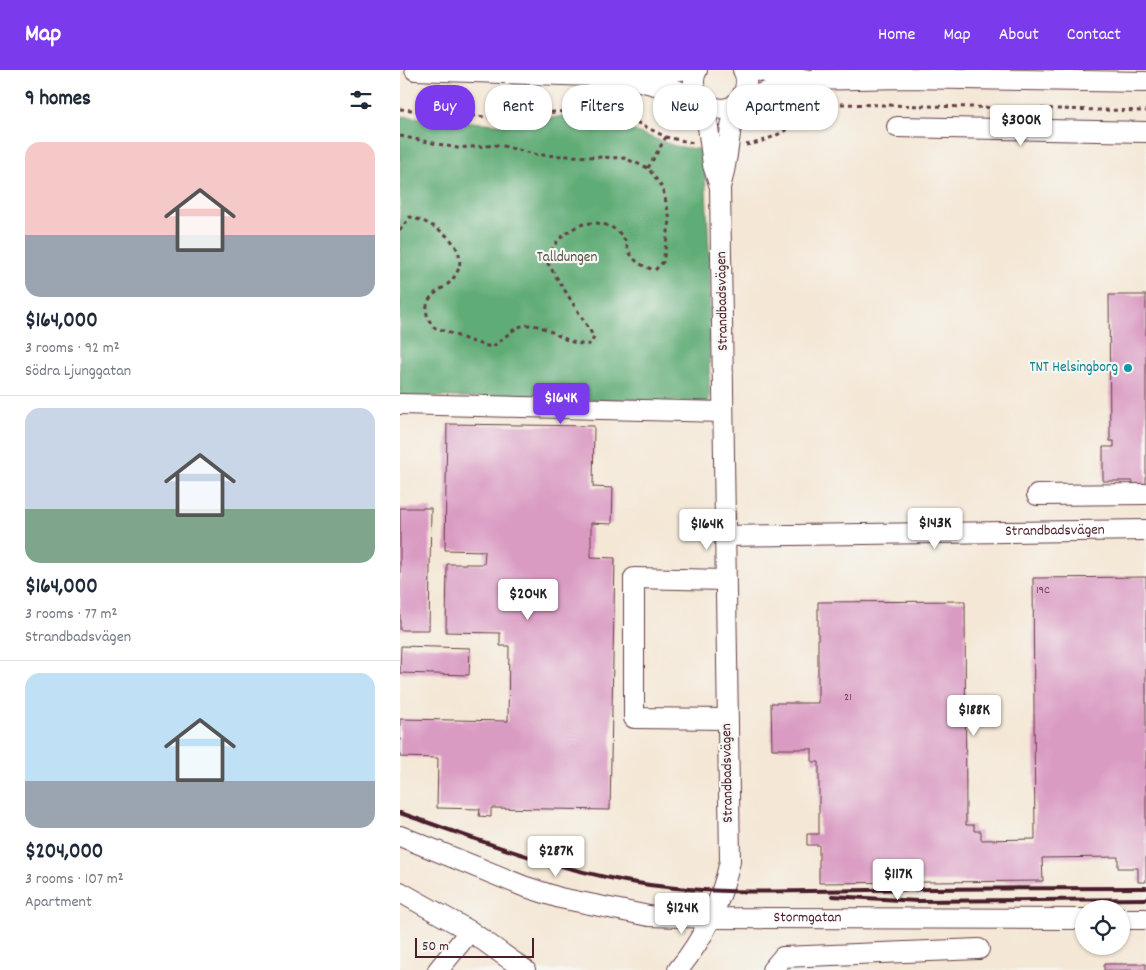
<!DOCTYPE html>
<html lang="en">
<head>
<meta charset="utf-8">
<style>
	body { margin:0; font-family:Dekko,sans-serif; background:#f2f2f3; color:#1f2937; height:100vh; display:flex; flex-direction:column; font-size:19px; white-space:nowrap }
	* { box-sizing:border-box; margin:0 }
	p { font-size:16px; color:#747a83 }
	.icon { flex:none; width:28px; height:28px; fill:none; stroke:currentColor; stroke-width:2; stroke-linecap:round; stroke-linejoin:round }
	.map { position:relative; flex:1; overflow:hidden }
	.side { display:flex; flex-direction:column; background:#fff; width:400px }
	.side>* { flex:none }
	.guide { position:absolute; left:15px; top:15px; width:475px; height:45px; display:flex; gap:10px }
	.buttons { position:absolute; left:675px; top:830px; display:grid; gap:10px }
	.buttons a { display:grid; place-items:center; width:55px; height:55px; border-radius:50%; background:#fff; box-shadow:0 1px 4px #0004; font-size:25px }
	.scale { position:absolute; left:15px; bottom:12px; width:119px; box-sizing:border-box; padding-left:5px; border:2px solid #4a1f2b; border-top:0; font-size:14px; line-height:18px; white-space:nowrap; color:#4a1f2b; -webkit-text-stroke:4px #f6f6f2; paint-order:stroke }
	.price { position:absolute; translate:-50% -42px; padding:0 11px; border-radius:5px; background:#fff; color:#222; font-size:16px; line-height:32px; filter:drop-shadow(0 1px 2px #0008) }
	.price::after { content:''; position:absolute; left:50%; top:30px; width:15px; height:11px; margin-left:-8px; background:inherit; clip-path:polygon(0 0,100% 0,50% 100%) }
	.price.active { background:#7c3aed; color:#fff }
	ul { padding:0; list-style:none }
	li { display:grid; align-content:center; gap:10px; height:265px; padding:0 25px }
	li+li { border-top:1px solid #e0e1e3 }
	li span { display:grid; place-items:center; height:155px; border-radius:15px; color:#555 }
	li>.icon { margin-inline-start:auto }
	span .icon { width:90px; height:90px; fill:#fffc; stroke-width:1 }
	li b { font-size:21px }
	h2 { display:flex; justify-content:space-between; align-items:center; height:60px; padding:0 25px; font-size:21px }
	.tag { padding:0 18px; border-radius:20px; background:#fff; box-shadow:0 1px 4px #0004; font-size:18px; line-height:45px }
	.tag.active { background:#7c3aed; color:#fff }
	header { display:flex; align-items:center; gap:30px; box-sizing:border-box; height:70px; padding:0 25px; background:#7c3aed; color:#fff }
	header strong { font-size:24px }
	nav { display:flex; gap:28px; margin-inline-start:auto; font-size:18px }
	main { display:flex; flex:1; min-height:0 }
	.map>svg:first-child { display:block }
</style>
</head>
<body>
<header>
<strong>Map</strong>
<nav><a>Home</a><a>Map</a><a>About</a><a>Contact</a></nav>
</header>
<main>
<section class="side">
<h2>9 homes<svg class="icon" aria-label="filters" viewBox="0 0 24 24"><path d="M4 7h16M4 17h16"/><circle cx="9" cy="7" r="2"/><circle cx="15" cy="17" r="2"/></svg></h2>
<ul>
<li><span style="background:linear-gradient(#f6c9c9 60%,#9aa5b1 0)"><svg class="icon" aria-label="home" viewBox="0 0 24 24"><path d="M3 11l9-7 9 7M6 9v11h12V9"/></svg></span><div><b>$164,000</b><p>3 rooms · 92 m²</p><p>Södra Ljunggatan</p></div></li>
<li><span style="background:linear-gradient(#c9d6e8 65%,#7fa58c 0)"><svg class="icon" aria-label="home" viewBox="0 0 24 24"><path d="M3 11l9-7 9 7M6 9v11h12V9"/></svg></span><div><b>$164,000</b><p>3 rooms · 77 m²</p><p>Strandbadsvägen</p></div></li>
<li><span style="background:linear-gradient(#bfe0f5 70%,#9aa5b1 0)"><svg class="icon" aria-label="home" viewBox="0 0 24 24"><path d="M3 11l9-7 9 7M6 9v11h12V9"/></svg></span><div><b>$204,000</b><p>3 rooms · 107 m²</p><p>Apartment</p></div></li>
</ul>
</section>
<div class="map">
<svg width="746" height="900" viewBox="0 0 746 900">
	<rect width="100%" height="100%" fill="#f6f6f2"/>
	<filter id="ink" filterUnits="userSpaceOnUse"><feTurbulence type="fractalNoise" baseFrequency=".02" numOctaves="2"/><feDisplacementMap in="SourceGraphic" scale="10" xChannelSelector="R" yChannelSelector="G"/><feConvolveMatrix kernelMatrix="1 2 1 2 8 2 1 2 1" color-interpolation-filters="sRGB"/></filter>
	<filter id="wash" filterUnits="userSpaceOnUse"><feTurbulence type="fractalNoise" baseFrequency=".0096" numOctaves="4" result="noise"/><feDisplacementMap in="SourceGraphic" scale="20" xChannelSelector="R" yChannelSelector="G"/><feGaussianBlur stdDeviation="1.12" result="paint"/><feColorMatrix in="noise" values="0 0 0 0 0 0 0 0 0 0 0 0 0 0 0 0 0 1.4 0 .05"/><feComposite in="paint" operator="in"/></filter>
	<g filter="url(#wash)">
		<rect width="100%" height="100%" fill="#f4e7d5"/>
		<path fill="#60ac76" stroke="#556650" d="M169,45L201,49L275,76L304,80L310,198L309,332L0,326V46L109,55Z"/>
		<g id="blocks">
			<path fill="#da9bc3" d="M709,225H746V417H733V411H703V377H714V371H710Z
				M47,354L194,356L193,417L213,418L212,454L191,453V487L215,488L210,740L91,738V747L79,746L80,739L37,738L38,688L0,687V649L108,651L109,576H100V563L46,562L47,494H84L85,481L45,480Z
				M0,438H31L29,560H0Z
				M746,507V812H738V798H718V787L642,788L643,811L419,813V775H407V764H419V692H412V679H372L371,633H418V532L565,531L566,755H574V761H581V770L635,769L633,508Z
				M1,576L70,578L69,605L0,603Z
				M704,894H746V900H704Z"/>
		</g>
	</g>
	<g filter="url(#ink)">
		<use href="#blocks" fill-opacity="0" stroke="#643d44" stroke-width="1"/>
		<g fill="none" stroke-linecap="round" stroke-linejoin="round">
			<g stroke="#643d44" stroke-width="22">
				<g id="minor">
					<path d="M15,0L223,7L281,0"/>
					<path d="M297,0C282,29 326,55 342,26C347,17 348,9 343,0"/>
					<path d="M354,0L409,10L505,8L746,12"/>
					<path d="M240,11L279,21L303,32"/>
					<path d="M340,30L400,12"/>
					<path d="M497,57L746,62"/>
					<path d="M320,117C329,89 328,61 336,34"/>
					<path d="M0,334L323,342"/>
					<path d="M637,425L746,424"/>
					<path id="s1" d="M324,466L746,460"/>
					<path d="M325,510L234,508V648L327,649"/>
					<path id="s2" d="M0,766L123,816L160,828L249,846L312,848L684,849"/>
					<path d="M0,822L70,861L125,900"/>
					<path d="M721,849H746"/>
					<path d="M38,900L70,861"/>
					<path d="M278,900C305,867 321,833 330,791L320,117L313,95L305,34"/>
					<path d="M372,900L383,887L579,879"/>
				</g>
			</g>
			<path stroke="#643d44" stroke-width="3" stroke-dasharray="4 4" stroke-linecap="butt" d="M0,39L108,49L154,42L202,40L222,45L266,67L293,73
				M202,40V26
				M0,66L57,78L99,75L138,85L224,88L248,98L263,119L270,150L263,192L255,200C245,197 235,193 230,183C227,179 227,173 224,169C215,153 191,149 176,157C160,166 152,175 147,192L194,267L191,274C162,278 143,245 117,258C108,263 100,272 92,277C71,273 53,263 33,257C29,250 25,244 27,236C29,223 43,220 51,211C78,181 37,153 10,147L0,160
				M346,75C381,70 406,43 440,34L746,41
				M248,98L266,67"/>
			<use href="#minor" stroke="#fff" stroke-width="20"/>
			<path stroke="#4a1f2b" stroke-width="4" d="M0,743C74,768 148,797 225,811C305,826 388,821 468,820C561,818 653,818 746,818
				M432,826L517,831L746,829"/>
		</g>
	</g>
	<circle fill="#0f9aa8" stroke="#f6f6f2" stroke-width="2" cx="728" cy="298" r="5"/>
	<g text-anchor="middle" dominant-baseline="central" stroke-width="4.5" stroke-linejoin="round" paint-order="stroke">
		<g font-size="12" fill="#6e3e51">
			<text x="643" y="520">19C</text>
			<text x="448" y="627">21</text>
		</g>
		<g font-size="15" fill="#575248" stroke="#f6f6f2">
			<text x="167" y="188">Talldungen</text>
		</g>
		<g font-size="15" fill="#4a1f2b" stroke="#f6f6f2">
			<text transform="translate(323 231) rotate(-91)">Strandbadsvägen</text>
			<text stroke="none"><textPath href="#s1" startOffset="331">Strandbadsvägen</textPath></text>
			<text transform="translate(328 703) rotate(-91)">Strandbadsvägen</text>
			<text stroke="none"><textPath href="#s2" startOffset="421">Stormgatan</textPath></text>
		</g>
		<g font-size="15" fill="#0d838f" stroke="#f6f6f2" text-anchor="end">
			<text x="718" y="298">TNT Helsingborg</text>
		</g>
	</g>
</svg>
<div class="buttons">
<a><svg class="icon" aria-label="locate" viewBox="0 0 24 24"><circle cx="12" cy="12" r="6"/><path d="M12 2v4M12 18v4M2 12h4M18 12h4"/></svg></a>
</div>
<div class="scale">50 m</div>
<b class="price" style="left:621px;top:77px">$300K</b>
<b class="price active" style="left:161px;top:355px">$164K</b>
<b class="price" style="left:535px;top:480px">$143K</b>
<b class="price" style="left:307px;top:481px">$164K</b>
<b class="price" style="left:128px;top:551px">$204K</b>
<b class="price" style="left:574px;top:667px">$188K</b>
<b class="price" style="left:156px;top:808px">$287K</b>
<b class="price" style="left:498px;top:831px">$117K</b>
<b class="price" style="left:282px;top:865px">$124K</b>
<div class="guide">
<a class="tag active">Buy</a>
<a class="tag">Rent</a>
<a class="tag">Filters</a>
<a class="tag">New</a>
<a class="tag">Apartment</a>
</div>
</div>
</main>
</body>
</html>
